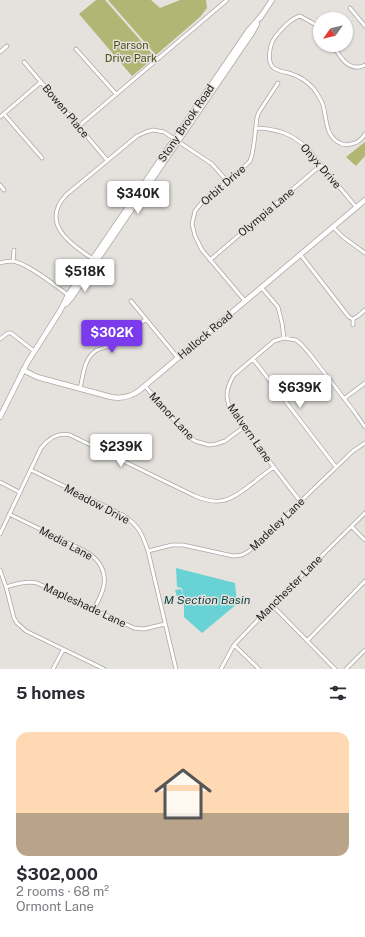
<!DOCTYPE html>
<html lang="en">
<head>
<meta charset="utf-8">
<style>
	body { margin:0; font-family:"Public Sans",sans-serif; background:#f2f2f3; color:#2b2b33; height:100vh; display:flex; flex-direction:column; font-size:15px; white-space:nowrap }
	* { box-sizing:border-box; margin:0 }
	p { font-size:13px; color:#7c7c81 }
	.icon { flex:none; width:22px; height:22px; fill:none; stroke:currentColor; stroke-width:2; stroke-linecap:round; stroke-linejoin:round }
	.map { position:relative; height:669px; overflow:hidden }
	.drawer { display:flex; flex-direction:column; background:#fff; flex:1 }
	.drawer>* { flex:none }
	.needle { width:26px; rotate:236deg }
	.tools { position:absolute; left:313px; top:12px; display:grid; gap:8px }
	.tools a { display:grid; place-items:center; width:40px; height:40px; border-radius:50%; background:#fff; box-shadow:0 1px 3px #0004; font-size:20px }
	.price { position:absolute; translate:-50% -34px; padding:0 9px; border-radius:4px; background:#fff; color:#222; font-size:13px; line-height:26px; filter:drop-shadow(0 1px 2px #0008) }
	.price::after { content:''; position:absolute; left:50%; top:24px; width:12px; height:9px; margin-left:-6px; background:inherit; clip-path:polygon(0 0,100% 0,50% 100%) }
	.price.on { background:#7c3aed; color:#fff }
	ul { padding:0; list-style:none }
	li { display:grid; align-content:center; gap:8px; height:212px; padding:0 16px }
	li+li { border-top:1px solid #e1e1e2 }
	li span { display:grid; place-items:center; height:124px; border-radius:12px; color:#555 }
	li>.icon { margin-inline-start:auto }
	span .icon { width:72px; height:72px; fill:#fffc; stroke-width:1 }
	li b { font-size:17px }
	h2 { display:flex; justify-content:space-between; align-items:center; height:48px; padding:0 16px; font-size:17px }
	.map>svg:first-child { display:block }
</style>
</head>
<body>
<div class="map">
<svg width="365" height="669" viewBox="0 0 365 669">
	<rect width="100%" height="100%" fill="#e5e2de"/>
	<path fill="#b2b674" d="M96,0H105L155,57L132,76L79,14Z
		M108,0H151L160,8L180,0H206L207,8L200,17L156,55Z
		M365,142V156L356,166L346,157Z"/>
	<path fill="#69d2d4" d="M176,568L235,583L237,604L202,633L184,617V598L178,600L175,590L181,589L183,596L182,588L177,587Z"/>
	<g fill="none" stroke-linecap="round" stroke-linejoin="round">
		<g stroke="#aaa7a4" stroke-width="4.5">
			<path id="street" d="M350,8L365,26
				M320,27L300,16C290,19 282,29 275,37C270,44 266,62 274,68C278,71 284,72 289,73C299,76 307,81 314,89C317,94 321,99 323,105C327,119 325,138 342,144C345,145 347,145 351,144C357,143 362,139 365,134
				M333,45C340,57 349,73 365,65
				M76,49L116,94
				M0,52L7,46
				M24,62L107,160
				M4,114L42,158
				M0,117L41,82
				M79,126L227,0
				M256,128C277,129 291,133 307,148L356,207
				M0,185L4,190
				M333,227L343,237L365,253
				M300,254L345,312L349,317L353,319
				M93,259C70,244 40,223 66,195L137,136L146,132L153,130L164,132L212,164L227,181
				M210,260L321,165
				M13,261L14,250
				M0,263C4,262 8,261 12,261C26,262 56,286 68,295
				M261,287L278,307L282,323L284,338
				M131,301L178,358
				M245,301L202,250L195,236L192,224L195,211L203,201L245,166L250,161L252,155L254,143L257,117L259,112L278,83
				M353,319L358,316L365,310
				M353,325V319
				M0,339L8,333H11L34,351
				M253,359L336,467
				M145,386L186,434L195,441L209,445L216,444L225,441L244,427
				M80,389C83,376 84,357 97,350C104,347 111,347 117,343C126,337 137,326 146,319
				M345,398L365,383
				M31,470L123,515C139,526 142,533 148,551L176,669
				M0,482L19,492
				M300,501C283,479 265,456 248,433C241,424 230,413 228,402C225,393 229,383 234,375L274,341L284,338L296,340L301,344L309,353L353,410L365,427
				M9,514L85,551C99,559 108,572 103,589C101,596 97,603 94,609
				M352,527L365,540
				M0,534L41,448C48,439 58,432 70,435L195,496C219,506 230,501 249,486C257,480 265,473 274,467
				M148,551L172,545H183L233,556L242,555L249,551L353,451L365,443
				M0,570L6,587L14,618L17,623L26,631L104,669
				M6,587C16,584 25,581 37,583L134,628L144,629L165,624
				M272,605L335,669
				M307,641L365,581
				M234,645L259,669
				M53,669L63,650
				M221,669L234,645L272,605L365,513
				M346,669L365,650"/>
		</g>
		<g stroke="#aaa7a4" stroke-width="6">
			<path id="secondary" d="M260,18L272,0
				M66,304L72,297L252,33L257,24
				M23,370L37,377L111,397C122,399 131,397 140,390L365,200
				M0,417L27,363L60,311L68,295L248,31L261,16"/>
		</g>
		<use href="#street" stroke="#fff" stroke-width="3"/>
		<use href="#secondary" stroke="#fff" stroke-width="4.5"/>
	</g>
	<g text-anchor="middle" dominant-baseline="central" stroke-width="3" stroke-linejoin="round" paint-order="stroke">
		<g font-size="11" fill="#4c4e16" stroke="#e5e2de">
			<text x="131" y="45">Parson<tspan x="131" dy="13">Drive Park</tspan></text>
		</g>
		<g font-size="11" fill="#201f1d" stroke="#e5e2de">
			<text transform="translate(66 111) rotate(50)">Bowen Place</text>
			<text transform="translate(186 123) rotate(-56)">Stony Brook Road</text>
			<text transform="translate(321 166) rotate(49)">Onyx Drive</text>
			<text transform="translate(223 185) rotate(-41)">Orbit Drive</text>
			<text transform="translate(266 212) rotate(-40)">Olympia Lane</text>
			<text transform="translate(205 335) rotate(-40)">Hallock Road</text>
			<text transform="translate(172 416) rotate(47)">Manor Lane</text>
			<text transform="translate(250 433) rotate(55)">Malvern Lane</text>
			<text transform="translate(97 504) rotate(28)">Meadow Drive</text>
			<text transform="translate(277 524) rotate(-44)">Madeley Lane</text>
			<text transform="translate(66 543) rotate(28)">Media Lane</text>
			<text transform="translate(289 588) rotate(-45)">Manchester Lane</text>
			<text transform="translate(85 605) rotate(25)">Mapleshade Lane</text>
		</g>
		<g font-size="12" font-style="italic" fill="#134445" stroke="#e5e2de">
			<text x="207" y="600">M Section Basin</text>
		</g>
	</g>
</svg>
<div class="tools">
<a><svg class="needle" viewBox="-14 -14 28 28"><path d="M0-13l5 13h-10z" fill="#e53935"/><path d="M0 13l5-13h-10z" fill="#7c7c81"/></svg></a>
</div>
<b class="price" style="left:138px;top:215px">$340K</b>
<b class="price" style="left:85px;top:293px">$518K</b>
<b class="price on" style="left:112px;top:354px">$302K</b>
<b class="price" style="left:300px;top:409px">$639K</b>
<b class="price" style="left:121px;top:468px">$239K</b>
</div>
<section class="drawer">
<h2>5 homes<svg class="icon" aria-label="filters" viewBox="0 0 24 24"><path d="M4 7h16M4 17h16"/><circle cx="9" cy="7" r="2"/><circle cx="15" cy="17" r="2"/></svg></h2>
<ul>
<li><span style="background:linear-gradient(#ffd9b3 65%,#b9a48a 0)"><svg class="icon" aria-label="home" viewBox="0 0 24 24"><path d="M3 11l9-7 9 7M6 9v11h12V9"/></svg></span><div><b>$302,000</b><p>2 rooms · 68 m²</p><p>Ormont Lane</p></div></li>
</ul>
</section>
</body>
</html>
